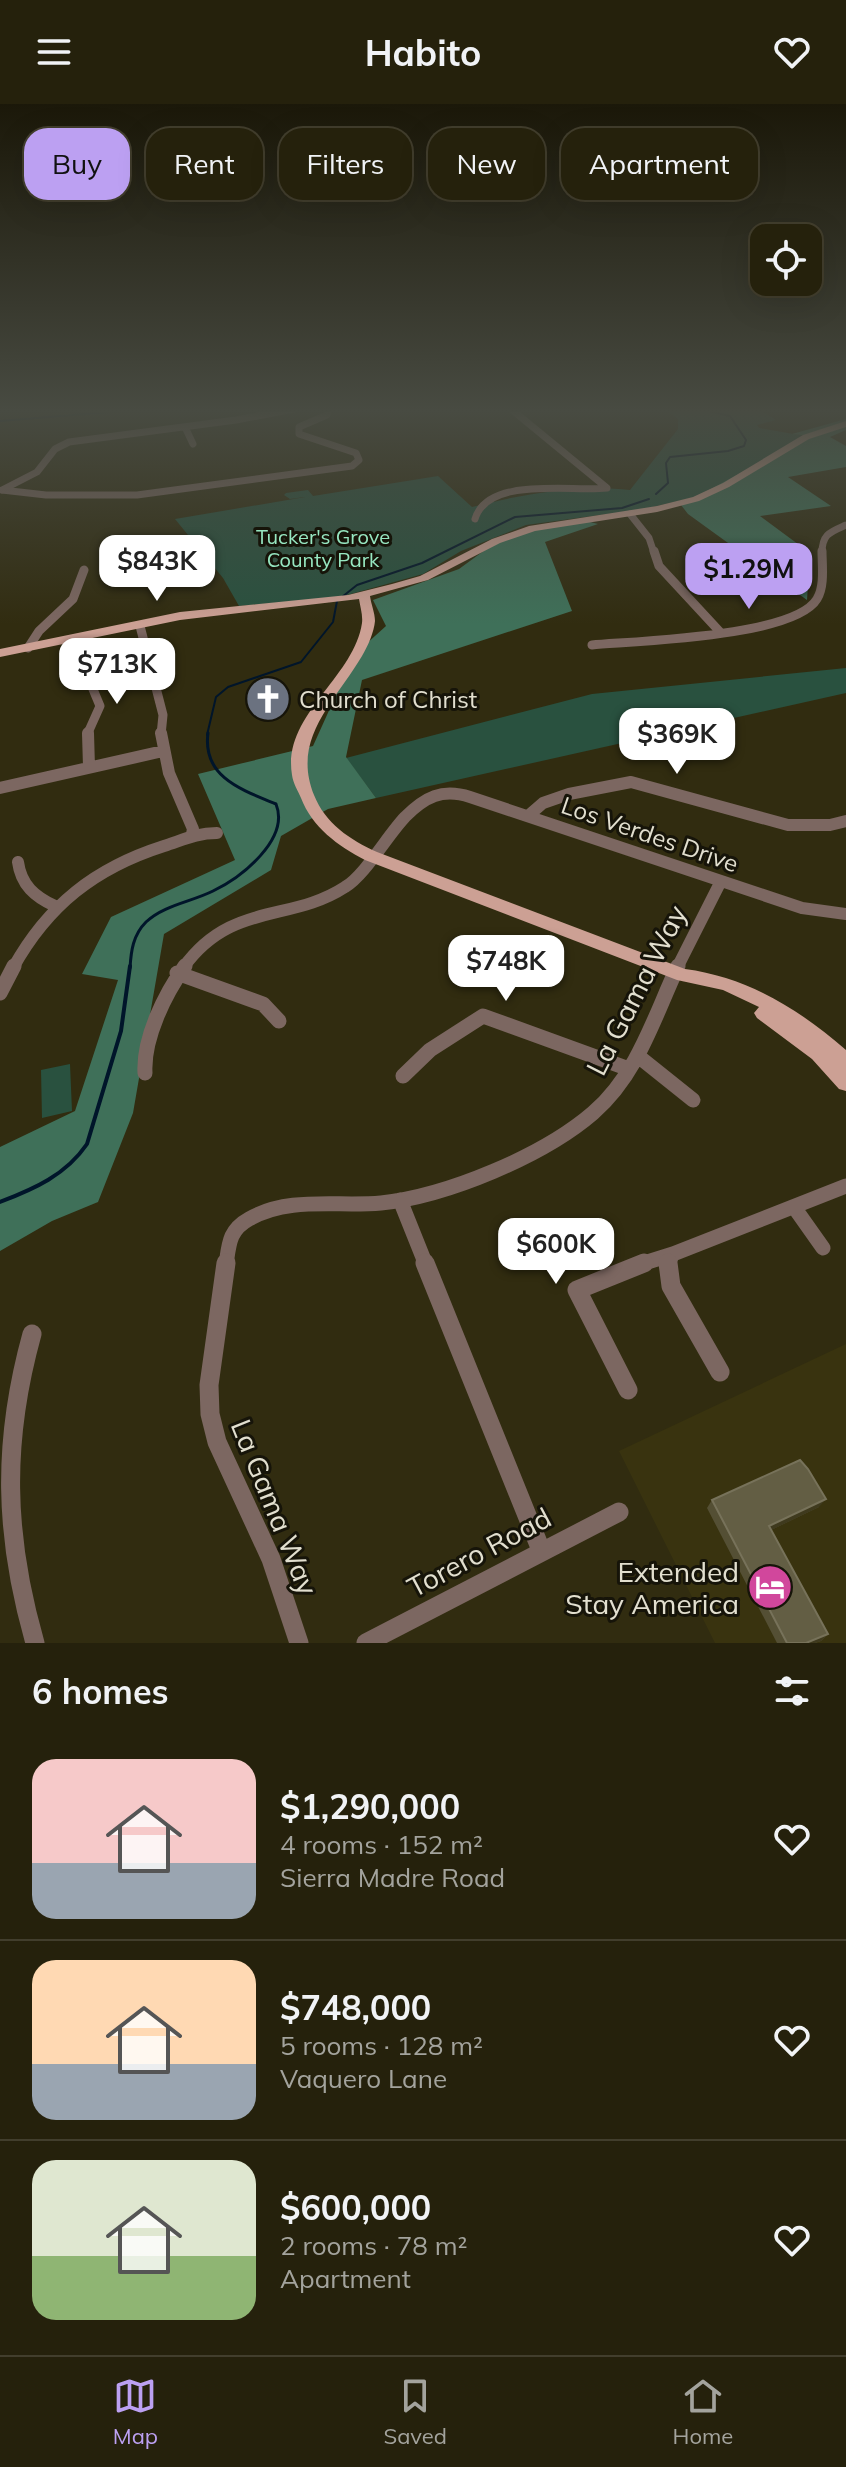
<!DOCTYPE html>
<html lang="en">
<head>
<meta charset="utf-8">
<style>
	body { margin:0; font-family:Mulish,sans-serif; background:#2d2915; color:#f1f3f6; height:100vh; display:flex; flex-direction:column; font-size:30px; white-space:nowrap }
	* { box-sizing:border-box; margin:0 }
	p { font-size:26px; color:#a3a39d }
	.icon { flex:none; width:44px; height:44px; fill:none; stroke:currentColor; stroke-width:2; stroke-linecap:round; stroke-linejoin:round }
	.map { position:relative; height:1539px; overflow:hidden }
	.panel { display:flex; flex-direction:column; background:#25210c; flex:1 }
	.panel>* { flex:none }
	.hud { position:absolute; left:24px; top:24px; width:798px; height:72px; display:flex; gap:16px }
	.controls { position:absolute; left:750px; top:120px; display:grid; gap:16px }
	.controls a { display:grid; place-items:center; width:72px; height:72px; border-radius:16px; background:#25210c; box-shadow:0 8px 32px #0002,0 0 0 2px #423e2d; font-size:40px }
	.price { position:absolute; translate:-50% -68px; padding:0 18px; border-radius:16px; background:#fff; color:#222; font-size:26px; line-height:52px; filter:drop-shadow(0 2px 4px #0008) }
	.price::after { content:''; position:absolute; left:50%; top:48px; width:24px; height:18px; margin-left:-12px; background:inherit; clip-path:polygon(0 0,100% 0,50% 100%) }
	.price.selected { background:#bca0f2; color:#111 }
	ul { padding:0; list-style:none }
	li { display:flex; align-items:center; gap:24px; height:200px; padding:0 32px }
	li+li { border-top:2px solid #423e2d }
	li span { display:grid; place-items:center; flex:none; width:224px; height:160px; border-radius:24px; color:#555 }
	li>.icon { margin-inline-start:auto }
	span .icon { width:96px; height:96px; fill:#fffc; stroke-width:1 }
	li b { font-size:34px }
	h2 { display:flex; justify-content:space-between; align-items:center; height:96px; padding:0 32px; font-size:34px }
	.chip { padding:0 28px; border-radius:24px; background:#25210c; box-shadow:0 8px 32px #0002,0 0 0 2px #423e2d; font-size:28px; line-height:72px }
	.chip.selected { background:#bca0f2; color:#111 }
	header { display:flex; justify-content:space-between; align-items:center; height:104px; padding:0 32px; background:#25210c; font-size:36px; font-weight:700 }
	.tab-bar { display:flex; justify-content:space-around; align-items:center; height:112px; border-top:2px solid #423e2d; background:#25210c; font-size:22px; color:#a3a39d }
	.tab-bar a { display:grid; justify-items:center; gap:4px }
	.tab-bar .selected { color:#bca0f2 }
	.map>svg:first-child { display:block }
</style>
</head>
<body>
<header><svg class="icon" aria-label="menu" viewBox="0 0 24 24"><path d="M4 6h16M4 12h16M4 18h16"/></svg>Habito<svg class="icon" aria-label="heart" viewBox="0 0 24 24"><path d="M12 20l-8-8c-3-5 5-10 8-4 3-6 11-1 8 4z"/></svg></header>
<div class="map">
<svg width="846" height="1539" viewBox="0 0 846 1539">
	<rect width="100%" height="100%" fill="#312c10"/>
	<path fill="#39330f" d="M846,1240V1539H715L619,1347Z"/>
	<path fill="#29513f" d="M665,305H759L776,316L757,321L759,324L811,333L717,388L644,405L526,421L461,447L423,470L340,493L239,502L223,474L175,415L305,393L290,395L284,391L286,389L308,386L313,392L438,372L472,403C523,390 578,380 630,386L678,325V315Z
		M846,564V589L376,694L346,654L592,590Z
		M70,960L72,1007L42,1014L41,966Z"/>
	<path fill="#3f7059" d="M846,315V326L830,333L846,342V363L788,373L831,402L760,412L810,449L807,496L688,410L681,401L809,332L792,330Z
		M578,415L598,420L545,438L572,507L362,576L346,653L376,694L328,705L281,732L271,766L164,830L133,1009L98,1098L52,1117L0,1147V1043L75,1007L118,876L82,870L111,813L235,756L198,670L313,642L354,551L386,522L373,496L459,465L500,435Z"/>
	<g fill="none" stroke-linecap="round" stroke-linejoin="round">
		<path stroke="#00152a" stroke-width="2" d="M0,317L146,305
			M656,390L668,379L666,359L670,353L728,347L744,342L746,336L730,312L701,305
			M207,631L216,593L228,583L301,558L333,518L337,497L357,481L422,459L515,413L622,404L649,395"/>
		<path stroke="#00152a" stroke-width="3" d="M130,864C131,847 133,831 146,818C164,801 191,798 213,787C242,773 290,735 276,700C242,686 202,673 208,629"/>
		<path stroke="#00152a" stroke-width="4" d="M0,1098C34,1085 66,1071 87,1040L121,927L130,862"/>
		<path stroke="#7c6761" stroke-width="7" d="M185,323L193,340
			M2,386L46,391H137L352,362L359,356L356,349L299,330V323L327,311L328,305
			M2,386L37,368L55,345L69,338L236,316L294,305
			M630,410L649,434L654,449
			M475,415C488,372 570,388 607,384L511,305
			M822,449C822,430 830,428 846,421"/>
		<path stroke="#7c6761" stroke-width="9" d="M654,447L659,462L721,529
			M140,522L163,611L161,631
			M592,541C636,537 794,533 817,495C825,482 822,461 822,447
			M28,544L39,527L73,495L84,466
			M75,568L90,578L100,602L87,631"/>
		<path stroke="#7c6761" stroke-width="12" d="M88,629L89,663
			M161,629L169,669L193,725L192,730
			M0,684L163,647
			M528,712L543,699L569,690L631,678L788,721H830L846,717
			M18,758C21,781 35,793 55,802
			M13,864C48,801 95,764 164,742C183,736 196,729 217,729
			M183,864C231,797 290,819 345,783C365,771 387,732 405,713C425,693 442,684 470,693L802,804L846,810
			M677,864L721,777"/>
		<path stroke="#7c6761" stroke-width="15" d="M177,869L263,900L279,917
			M0,889L14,862
			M638,952L693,996
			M145,969C143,934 165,890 185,862
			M403,972L430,946L483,912L629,965
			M400,1096L426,1161
			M794,1103L823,1144
			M226,1161C229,1140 229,1126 249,1115C289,1092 337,1103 381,1099C447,1092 543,1052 593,1009C638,970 654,913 678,862
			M638,1161L673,1150
			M667,1161L673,1150L846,1082"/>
		<path stroke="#7c6761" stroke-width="19" d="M226,1159L209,1281L210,1310L217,1338L271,1455L299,1539
			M425,1159L541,1446
			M668,1159L671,1182L720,1268
			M32,1230C2,1338 4,1431 35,1539
			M628,1286L577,1186L644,1159
			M366,1539L619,1408"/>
		<path fill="#cca094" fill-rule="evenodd" d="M846,317V323L809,335L729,383L699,397L657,408L535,427L500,439L428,476L370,492C371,500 375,509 375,517C374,528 368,542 362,552C335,598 291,634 314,691C325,719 350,736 377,748L685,865C747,873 799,905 846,946V987L839,985L812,955L757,914L754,909L759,903L723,886L677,876L365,756C338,742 312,723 301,694C298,687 293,679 292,671C282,611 354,574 362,519C363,511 360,502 359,495L180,516L0,553V545L180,508L348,491L392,480L420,472L492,435L529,422L657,402L693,393L723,379L803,331Z"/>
	</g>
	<path fill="#544f34" d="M712,1396L819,1403L771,1426L828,1530L821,1537L815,1539H777L707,1404Z"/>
	<path fill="#3f3a1e" d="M826,1395L819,1403L763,1430L769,1422Z
		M828,1530L821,1537L815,1539H806Z"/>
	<path fill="#635e44" stroke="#77725a" stroke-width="2" d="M800,1356L808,1365L826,1395L769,1422L828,1530L806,1539H787L712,1396Z"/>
	<linearGradient id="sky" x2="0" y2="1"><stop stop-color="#1b1809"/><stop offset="0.59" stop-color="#484b42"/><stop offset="1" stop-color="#484b42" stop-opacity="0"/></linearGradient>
	<rect width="846" height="520" fill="url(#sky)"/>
	<defs>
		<g id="church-disc" transform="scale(2.3)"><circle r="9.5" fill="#6b7280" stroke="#161409"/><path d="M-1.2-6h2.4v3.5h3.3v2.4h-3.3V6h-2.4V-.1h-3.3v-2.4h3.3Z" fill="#fff"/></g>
		<g id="hotel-disc" transform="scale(2.3)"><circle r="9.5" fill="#d1479c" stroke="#161409"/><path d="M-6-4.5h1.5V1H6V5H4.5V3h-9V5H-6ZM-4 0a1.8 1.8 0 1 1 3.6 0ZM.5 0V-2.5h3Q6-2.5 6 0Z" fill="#fff"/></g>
	</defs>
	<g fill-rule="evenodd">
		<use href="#church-disc" x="268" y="595"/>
		<use href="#hotel-disc" x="770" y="1483"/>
	</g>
	<g text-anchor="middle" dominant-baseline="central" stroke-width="6" stroke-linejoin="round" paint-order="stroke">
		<g font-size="20" fill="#97e7c1" stroke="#161409">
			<text x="323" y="432">Tucker's Grove<tspan x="323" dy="23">County Park</tspan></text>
		</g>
		<g font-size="24" fill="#e2dfcf" stroke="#161409" text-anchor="start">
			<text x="299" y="595">Church of Christ</text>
		</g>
		<g font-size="24" fill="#e2dfcf" stroke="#161409">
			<text transform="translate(650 730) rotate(19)">Los Verdes Drive</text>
		</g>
		<g font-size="28" fill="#e2dfcf" stroke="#161409">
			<text transform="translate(636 886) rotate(-63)">La Gama Way</text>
			<text transform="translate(275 1403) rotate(68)">La Gama Way</text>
			<text transform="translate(479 1448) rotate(-28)">Torero Road</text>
		</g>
		<g font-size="28" fill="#e2dfcf" stroke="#161409" text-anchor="end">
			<text x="739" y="1467">Extended<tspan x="739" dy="32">Stay America</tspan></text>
		</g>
	</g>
</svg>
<div class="controls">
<a><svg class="icon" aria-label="locate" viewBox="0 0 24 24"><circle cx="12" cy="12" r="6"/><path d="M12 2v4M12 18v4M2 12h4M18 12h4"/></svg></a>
</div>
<b class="price" style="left:157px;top:499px">$843K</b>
<b class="price selected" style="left:749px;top:507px">$1.29M</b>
<b class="price" style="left:117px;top:602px">$713K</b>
<b class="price" style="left:677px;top:672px">$369K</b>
<b class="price" style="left:506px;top:899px">$748K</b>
<b class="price" style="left:556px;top:1182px">$600K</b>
<div class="hud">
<a class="chip selected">Buy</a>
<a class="chip">Rent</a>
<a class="chip">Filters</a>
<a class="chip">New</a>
<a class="chip">Apartment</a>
</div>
</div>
<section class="panel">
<h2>6 homes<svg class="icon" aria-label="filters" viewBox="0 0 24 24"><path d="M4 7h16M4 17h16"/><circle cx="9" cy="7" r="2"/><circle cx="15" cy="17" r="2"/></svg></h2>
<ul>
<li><span style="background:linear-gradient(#f6c9c9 65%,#9aa5b1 0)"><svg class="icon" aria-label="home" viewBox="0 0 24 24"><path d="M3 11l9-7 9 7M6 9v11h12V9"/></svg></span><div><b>$1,290,000</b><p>4 rooms · 152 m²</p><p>Sierra Madre Road</p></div><svg class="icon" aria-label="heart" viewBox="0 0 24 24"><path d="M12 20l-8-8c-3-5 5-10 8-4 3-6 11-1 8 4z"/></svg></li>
<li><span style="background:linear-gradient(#ffd9b3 65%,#9aa5b1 0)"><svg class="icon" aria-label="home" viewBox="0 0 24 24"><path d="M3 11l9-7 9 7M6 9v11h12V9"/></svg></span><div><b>$748,000</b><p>5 rooms · 128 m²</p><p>Vaquero Lane</p></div><svg class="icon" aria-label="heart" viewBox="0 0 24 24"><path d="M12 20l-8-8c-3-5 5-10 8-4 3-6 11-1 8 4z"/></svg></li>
<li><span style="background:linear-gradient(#dfe7d0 60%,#8fb573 0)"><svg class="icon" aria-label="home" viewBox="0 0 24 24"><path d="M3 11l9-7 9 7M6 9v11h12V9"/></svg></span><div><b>$600,000</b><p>2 rooms · 78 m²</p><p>Apartment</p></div><svg class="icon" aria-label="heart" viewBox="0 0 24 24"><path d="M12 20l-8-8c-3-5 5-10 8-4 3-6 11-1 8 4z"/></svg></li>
</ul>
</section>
<nav class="tab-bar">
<a class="selected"><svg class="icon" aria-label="map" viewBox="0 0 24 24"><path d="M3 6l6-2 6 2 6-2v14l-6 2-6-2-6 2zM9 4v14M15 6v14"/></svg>Map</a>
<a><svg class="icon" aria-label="saved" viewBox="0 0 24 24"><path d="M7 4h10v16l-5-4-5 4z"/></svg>Saved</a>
<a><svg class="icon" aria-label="home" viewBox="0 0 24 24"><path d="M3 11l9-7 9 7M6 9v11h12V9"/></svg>Home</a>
</nav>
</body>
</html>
